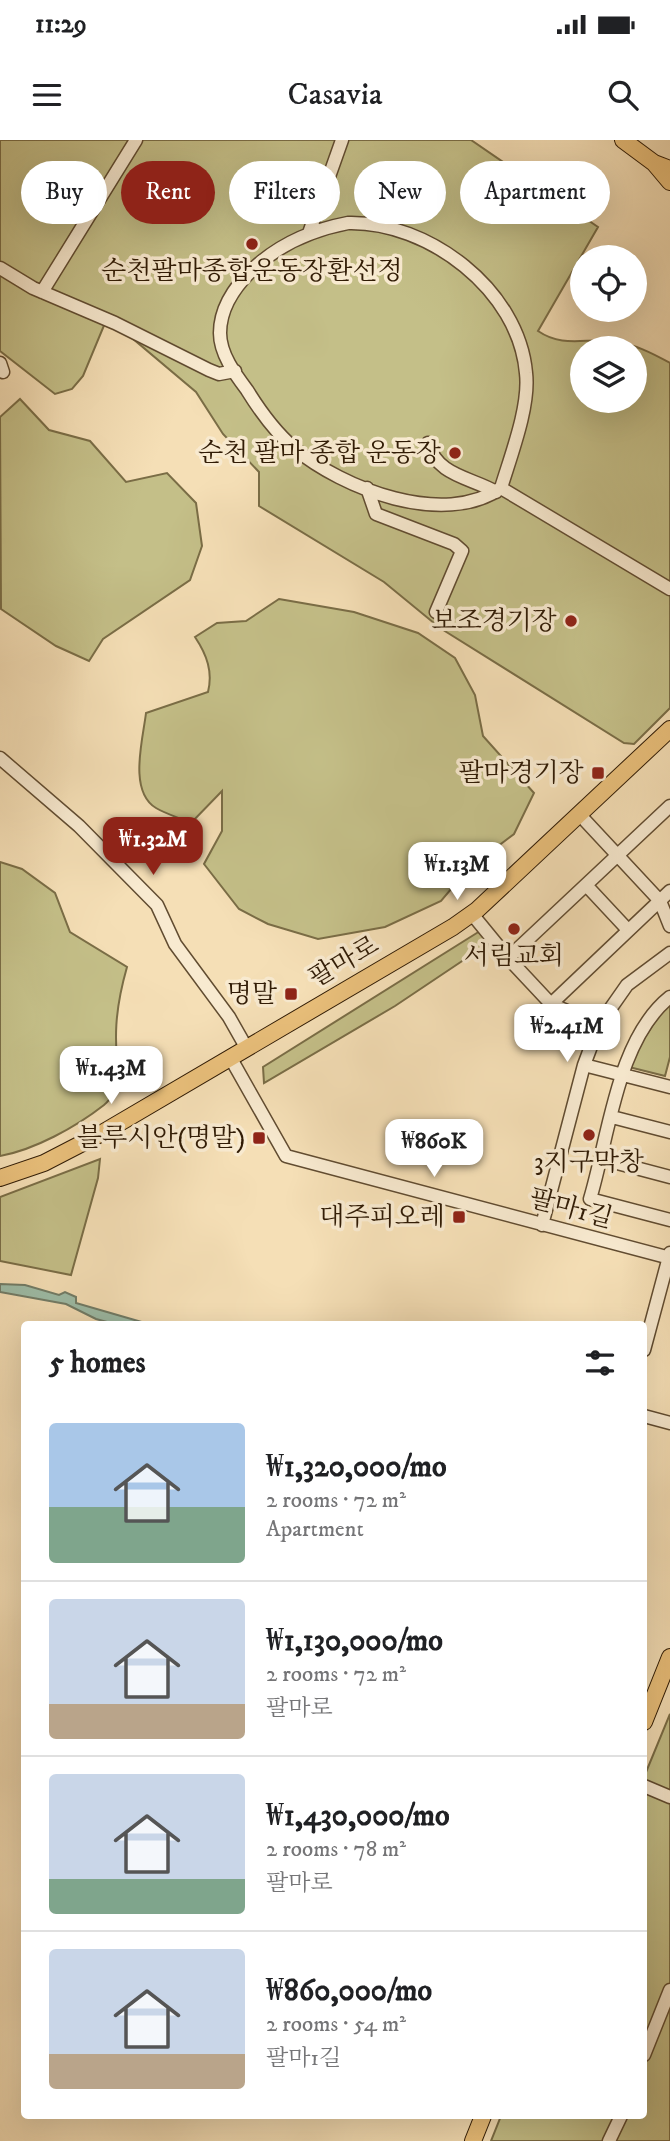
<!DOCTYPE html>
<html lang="en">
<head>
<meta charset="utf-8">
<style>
	body { margin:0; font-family:"IM FELL DW Pica","Noto Serif KR",serif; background:#f6f6f6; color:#202124; height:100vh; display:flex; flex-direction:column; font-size:26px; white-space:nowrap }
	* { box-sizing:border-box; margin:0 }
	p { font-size:23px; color:#757577 }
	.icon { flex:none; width:38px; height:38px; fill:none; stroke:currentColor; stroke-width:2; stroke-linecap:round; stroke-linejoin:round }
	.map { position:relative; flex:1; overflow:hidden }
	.drawer { position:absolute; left:21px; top:1181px; width:626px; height:798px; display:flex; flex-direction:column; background:#fff; border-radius:7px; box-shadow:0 7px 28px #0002 }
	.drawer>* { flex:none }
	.top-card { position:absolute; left:21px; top:21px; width:628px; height:63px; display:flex; gap:14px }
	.controls { position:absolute; left:570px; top:105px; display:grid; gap:14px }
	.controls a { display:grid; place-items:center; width:77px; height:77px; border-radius:50%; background:#fff; box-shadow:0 7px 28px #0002; font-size:35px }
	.price { position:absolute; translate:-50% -60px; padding:0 16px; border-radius:14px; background:#fff; color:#222; font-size:23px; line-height:46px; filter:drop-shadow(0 2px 4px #0008) }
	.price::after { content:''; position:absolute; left:50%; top:42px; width:21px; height:16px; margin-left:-10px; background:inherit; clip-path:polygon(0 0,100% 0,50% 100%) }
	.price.on { background:#8f2418; color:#fff }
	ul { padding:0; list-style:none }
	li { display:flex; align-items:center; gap:21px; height:175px; padding:0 28px }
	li+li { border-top:2px solid #e0e0e0 }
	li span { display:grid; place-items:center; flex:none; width:196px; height:140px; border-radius:7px; color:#555 }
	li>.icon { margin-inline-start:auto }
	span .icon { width:84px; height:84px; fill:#fffc; stroke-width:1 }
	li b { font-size:30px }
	h2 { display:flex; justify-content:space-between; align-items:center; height:84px; padding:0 28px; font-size:30px }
	.tag { padding:0 24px; border-radius:32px; background:#fff; box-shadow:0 7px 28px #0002; font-size:24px; line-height:63px }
	.tag.on { background:#8f2418; color:#fff }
	.status { display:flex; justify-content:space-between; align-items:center; height:49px; padding:0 35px; background:#fff; direction:ltr }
	.status svg { height:19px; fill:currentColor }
	header { display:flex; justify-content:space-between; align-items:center; height:91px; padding:0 28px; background:#fff; font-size:32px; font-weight:600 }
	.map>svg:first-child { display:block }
</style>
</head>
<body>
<div class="status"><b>11:29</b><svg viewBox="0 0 49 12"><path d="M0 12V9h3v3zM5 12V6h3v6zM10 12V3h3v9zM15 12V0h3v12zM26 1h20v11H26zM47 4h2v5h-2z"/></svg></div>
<header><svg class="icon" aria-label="menu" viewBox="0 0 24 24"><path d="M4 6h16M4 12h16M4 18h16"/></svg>Casavia<svg class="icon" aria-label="search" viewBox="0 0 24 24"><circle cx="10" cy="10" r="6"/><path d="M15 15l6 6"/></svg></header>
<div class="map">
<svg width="670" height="2001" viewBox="0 0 670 2001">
	<rect width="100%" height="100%" fill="#f5dfb6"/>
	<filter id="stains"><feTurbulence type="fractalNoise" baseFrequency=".00286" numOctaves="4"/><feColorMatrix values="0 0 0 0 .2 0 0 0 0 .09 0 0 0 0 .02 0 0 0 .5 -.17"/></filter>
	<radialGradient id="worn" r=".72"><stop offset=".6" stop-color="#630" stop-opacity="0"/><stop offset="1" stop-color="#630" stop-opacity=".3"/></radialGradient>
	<path fill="#c4bf88" stroke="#7a6d46" stroke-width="2" fill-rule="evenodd" d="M0,0H471L598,87L538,191C563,208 584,198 613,201C634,204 652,213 670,223V568L634,604L624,603L440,488L384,442L259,366V332L223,294L196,252L120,188L105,183L83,236L72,249L55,254L0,211ZM583,208H635V261H583Z
		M20,259L49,290L90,301L126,342L167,333L196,363L202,406L190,440L103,499L89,521L56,506L1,469L0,277Z
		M279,459L354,472L418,493L455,518L475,555L483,596L534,653L514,694L468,729L441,761L385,787L318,799L268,784L239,769L204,724L222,691V651L191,683C180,678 166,674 156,668C128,651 143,599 146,573L208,552C213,532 207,515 195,497L217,483L246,481Z
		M0,722L22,729L55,753L70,792L127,827C115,869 113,900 120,943C115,950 111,960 104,965C76,987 34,1010 0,1016Z
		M480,791L489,803L395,866L264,943L263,927Z
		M670,859V917L665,936L629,927L633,915Z
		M100,1019L98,1038L71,1135L0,1121V1057Z
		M670,1574V2001H491L501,1976H644V1637Z"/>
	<path fill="#9dbda8" stroke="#717c67" stroke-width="2" d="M0,1144L25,1145L59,1155L65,1152L76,1157V1163L152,1185H118L96,1179L66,1164L0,1152Z"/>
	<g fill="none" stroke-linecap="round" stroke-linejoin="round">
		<g stroke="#614c31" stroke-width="15">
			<path id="minor" d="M348,83C428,81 519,150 526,233C530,266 511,315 501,348C444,388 343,349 294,308C275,292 260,271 247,250C235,234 220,214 220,193C220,168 236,145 254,128C281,103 312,90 348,83Z
				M309,93L342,0
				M0,128L33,148L115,183L209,230L219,234L235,231
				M42,152L136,0
				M0,223L3,232
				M428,303C437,336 470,337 496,352
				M367,348L376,374L454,404L462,411L436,472
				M501,348L670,449
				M0,618L79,686L157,765L175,804L229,877L246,907
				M579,674L660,761L670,786
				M586,745L628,790
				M472,774L508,818
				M670,857C617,899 609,996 590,1059L670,1080
				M551,864L670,751
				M599,885L551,864L508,818L670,666
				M230,917L286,1016L670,1118
				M584,925L670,947
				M612,977L670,992
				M602,1019L670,1037
				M542,1085L584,925L599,885L627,845L670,813
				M644,1210L670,1113
				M644,1276L670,1283
				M644,1646L670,1657
				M644,1915L670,1850
				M609,2001L621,1976"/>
		</g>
		<g stroke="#301b05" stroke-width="18">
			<path id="major" d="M623,0L654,23L670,29
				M654,23L670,42
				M0,1038L44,1023L104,992L453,787L477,770L670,589
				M644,1582L670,1517
				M473,2001L483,1976"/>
		</g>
		<use href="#minor" stroke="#f8ead0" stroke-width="12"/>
		<use href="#major" stroke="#eac07b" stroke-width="16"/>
	</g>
	<g fill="#8f2418" stroke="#f8ead0" stroke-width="2.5">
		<circle cx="252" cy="104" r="7"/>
		<circle cx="455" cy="313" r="7"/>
		<circle cx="571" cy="481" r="7"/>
		<rect x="591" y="626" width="14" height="14" rx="3.5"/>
		<circle cx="514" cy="789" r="7"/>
		<rect x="284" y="847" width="14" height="14" rx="3.5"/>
		<circle cx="589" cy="995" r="7"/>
		<rect x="252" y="991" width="14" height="14" rx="3.5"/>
		<rect x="452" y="1070" width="14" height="14" rx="3.5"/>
	</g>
	<g text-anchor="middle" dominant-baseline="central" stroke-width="7" stroke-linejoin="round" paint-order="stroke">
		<g font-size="26" fill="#301b05" stroke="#f8ead0" text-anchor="end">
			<text x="252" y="131" text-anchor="middle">순천팔마종합운동장환선정</text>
			<text x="441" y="313">순천 팔마 종합 운동장</text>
			<text x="557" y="481">보조경기장</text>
			<text x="584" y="633">팔마경기장</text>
			<text x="514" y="816" text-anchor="middle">서림교회</text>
			<text x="277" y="854">명말</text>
			<text x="245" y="998">블루시안(명말)</text>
			<text x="589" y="1022" text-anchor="middle">3지구막창</text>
			<text x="445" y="1077">대주피오레</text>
		</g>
		<g font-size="26" fill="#301b05" stroke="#f8ead0">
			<text transform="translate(344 822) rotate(-30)">팔마로</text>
			<text transform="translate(571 1069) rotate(15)">팔마1길</text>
		</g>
	</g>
	<rect width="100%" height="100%" filter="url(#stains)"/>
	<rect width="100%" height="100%" fill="url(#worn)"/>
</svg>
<div class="controls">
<a><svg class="icon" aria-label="locate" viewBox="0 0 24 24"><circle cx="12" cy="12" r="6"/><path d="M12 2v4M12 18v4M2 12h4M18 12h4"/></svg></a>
<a><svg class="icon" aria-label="layers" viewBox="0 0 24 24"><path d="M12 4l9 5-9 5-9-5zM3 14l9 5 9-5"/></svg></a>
</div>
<b class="price on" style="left:153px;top:737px">₩1.32M</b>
<b class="price" style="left:457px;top:762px">₩1.13M</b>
<b class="price" style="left:567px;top:924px">₩2.41M</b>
<b class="price" style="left:111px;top:966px">₩1.43M</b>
<b class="price" style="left:434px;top:1039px">₩860K</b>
<div class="top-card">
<a class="tag">Buy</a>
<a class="tag on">Rent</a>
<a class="tag">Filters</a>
<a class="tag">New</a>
<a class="tag">Apartment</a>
</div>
<section class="drawer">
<h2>5 homes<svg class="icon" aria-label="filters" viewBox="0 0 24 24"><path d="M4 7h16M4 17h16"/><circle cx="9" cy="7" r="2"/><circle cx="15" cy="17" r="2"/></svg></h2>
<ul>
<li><span style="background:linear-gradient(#a9c7e8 60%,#7fa58c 0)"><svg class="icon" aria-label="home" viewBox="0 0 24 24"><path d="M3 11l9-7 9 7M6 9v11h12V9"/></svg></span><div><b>₩1,320,000/mo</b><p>2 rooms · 72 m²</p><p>Apartment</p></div></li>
<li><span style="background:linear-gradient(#c9d6e8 75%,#b9a48a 0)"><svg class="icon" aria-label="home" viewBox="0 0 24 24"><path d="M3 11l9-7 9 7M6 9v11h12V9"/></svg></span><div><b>₩1,130,000/mo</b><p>2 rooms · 72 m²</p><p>팔마로</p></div></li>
<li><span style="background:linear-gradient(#c9d6e8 75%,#7fa58c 0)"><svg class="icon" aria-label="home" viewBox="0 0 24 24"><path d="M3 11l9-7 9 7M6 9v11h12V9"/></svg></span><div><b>₩1,430,000/mo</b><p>2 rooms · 78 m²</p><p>팔마로</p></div></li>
<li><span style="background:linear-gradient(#c9d6e8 75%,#b9a48a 0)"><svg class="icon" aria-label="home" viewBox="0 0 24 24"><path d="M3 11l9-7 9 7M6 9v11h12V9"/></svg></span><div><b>₩860,000/mo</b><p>2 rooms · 54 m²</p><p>팔마1길</p></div></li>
</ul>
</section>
</div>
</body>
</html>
